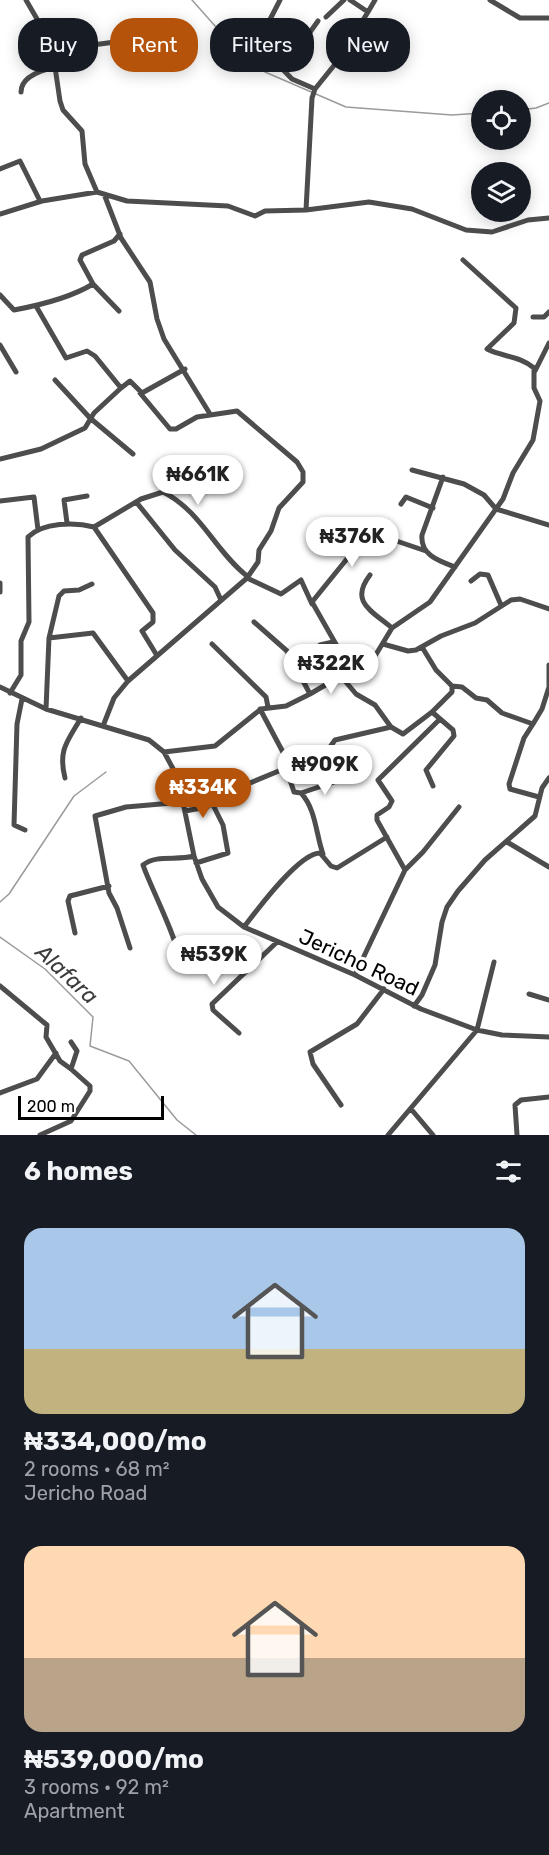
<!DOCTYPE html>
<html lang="en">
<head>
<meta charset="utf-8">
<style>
	body { margin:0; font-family:Rubik,sans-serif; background:#20242c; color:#f1f3f6; height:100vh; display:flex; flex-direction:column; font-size:22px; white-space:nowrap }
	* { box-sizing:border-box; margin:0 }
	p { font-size:20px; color:#9ea1a6 }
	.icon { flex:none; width:33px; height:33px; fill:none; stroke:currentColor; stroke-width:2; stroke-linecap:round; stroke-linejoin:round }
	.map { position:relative; height:1135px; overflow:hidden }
	.drawer { display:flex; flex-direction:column; background:#171b24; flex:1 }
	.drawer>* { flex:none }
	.banner { position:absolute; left:18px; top:18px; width:513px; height:54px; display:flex; gap:12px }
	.controls { position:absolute; left:471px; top:90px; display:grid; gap:12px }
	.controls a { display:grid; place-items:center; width:60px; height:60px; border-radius:50%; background:#171b24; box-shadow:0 3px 15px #0003; font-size:30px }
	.scale { position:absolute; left:18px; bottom:15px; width:146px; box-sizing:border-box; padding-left:6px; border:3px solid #000; border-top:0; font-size:16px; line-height:21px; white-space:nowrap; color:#000; -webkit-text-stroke:4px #fff; paint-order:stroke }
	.price { position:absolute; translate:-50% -51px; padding:0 14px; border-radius:21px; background:#fff; color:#222; font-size:20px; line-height:39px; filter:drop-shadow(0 2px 3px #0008) }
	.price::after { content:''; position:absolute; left:50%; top:36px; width:18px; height:14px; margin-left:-9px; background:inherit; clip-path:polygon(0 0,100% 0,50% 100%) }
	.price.on { background:#b45309; color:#fff }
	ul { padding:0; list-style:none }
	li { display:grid; align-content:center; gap:12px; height:318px; padding:0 24px }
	li span { display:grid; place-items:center; height:186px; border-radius:18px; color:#555 }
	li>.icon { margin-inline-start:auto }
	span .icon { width:108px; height:108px; fill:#fffc; stroke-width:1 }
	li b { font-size:26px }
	h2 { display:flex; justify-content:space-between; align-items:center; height:72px; padding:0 24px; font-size:26px }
	.chip { padding:0 21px; border-radius:24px; background:#171b24; box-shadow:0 3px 15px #0003; font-size:21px; line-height:54px }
	.chip.on { background:#b45309; color:#fff }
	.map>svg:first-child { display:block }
</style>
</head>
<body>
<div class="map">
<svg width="549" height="1135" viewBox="0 0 549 1135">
	<rect width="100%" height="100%" fill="#fff"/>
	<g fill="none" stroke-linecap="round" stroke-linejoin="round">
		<path stroke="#9b9b9b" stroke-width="1.5" d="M192,0L216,27L265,72L346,107L452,115L482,113
			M520,110L536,108L549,103
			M0,902L9,894L74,796L106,772
			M0,937L45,969L93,1017L90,1046L129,1061L177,1120L196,1135"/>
		<path stroke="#4d4d4d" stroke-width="5" d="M26,0L55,50V67L60,101L63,110L82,131L85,164L97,192
			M280,0L263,33L260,46L292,79L315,89
			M350,0L368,12L375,0
			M490,0L520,18H549
			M326,17L344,0
			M55,50L130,40L139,62
			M283,70L318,21
			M21,92C21,77 42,70 55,67
			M0,169L20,161L40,201
			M104,194L121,238L150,282L157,319L164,339L210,414
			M306,210L312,98L315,89L336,63L368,12
			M0,214L42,201L97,192L127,201L228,206L255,216L265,211L306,210L369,202L412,209L466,230L492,232L528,220L549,218
			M0,295L14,310C41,305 70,298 93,284
			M36,306L66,358L87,351L95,356L121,388L130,381L142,393L185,369
			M119,311L93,284L80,260L82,255L114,241L120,234
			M533,317H544L549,312
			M0,345L16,372
			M535,371L549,343
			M55,380L90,418L133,454
			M0,459L41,449L85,428L94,413L121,388
			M412,470L464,484L484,495L496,509L549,525
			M443,477L422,535C420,555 439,561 455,567
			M0,501L34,497L38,530
			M137,503L175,550L215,587L221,600
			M401,504L406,497L433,508
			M67,523L64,500L87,496
			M370,575C349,602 372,611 392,628
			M247,578L281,594L301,580L312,604
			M471,581L480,574L488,575L501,605
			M0,583V592
			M254,622L287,651L310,694
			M49,638L93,633L128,681
			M212,644L266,697L268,707
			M383,644L408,651L416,650L441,636L475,623L511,600L520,599L549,609
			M422,647L436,670L452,686L462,687L476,698L487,700L502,713L533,724L542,709L549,687
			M156,654L142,631L153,622V613L94,527L141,499L163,492C200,510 216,552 247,576
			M304,655L320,645L333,642
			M549,665V685
			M350,669L312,602L359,544L364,530L426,551
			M340,675L356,694L375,705L391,727L403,734L432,712
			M0,687L46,709L149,740L164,752L178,778L194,856L202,879L218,907L244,927L355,975L421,1009L477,1030L502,1035L549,1037
			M10,693L21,675V641L29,622L28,537C43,522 75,522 94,527
			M22,699L17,724L14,825L25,830
			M46,709L49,638L59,596L64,591L79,590L92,584
			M260,709L285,756
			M533,724L524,738L509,784L510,789L539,797
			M103,726L114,698L128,681L247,578L258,562L259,550L271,531L279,508L303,482V472L297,462L237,411L197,417L176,429H170L140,393
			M164,752L215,746L261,709L286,706L310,694L375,656L392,628L430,602L503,499L513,473L533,440L540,401L534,388V368C520,356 503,357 487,349L514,323L516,308L463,260
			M313,753L330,747L335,740L391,727
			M65,778C58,750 67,742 81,718
			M433,786L426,770L454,736L453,730L432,712L452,692V686
			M301,793L337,781
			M185,811L207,807L221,795L286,768L294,792L301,793C316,809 316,835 323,854
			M507,842L549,867
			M196,863L228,853L223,825L212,803
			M405,870L377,820V815L389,807L392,801L378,780L439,720
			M244,927C257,910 299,853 320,853L331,866L337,868L387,837
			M75,933L68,901L70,896L109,886
			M130,948L117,908L109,893L95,816L126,807L184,802
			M177,953C179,943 148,881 143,865C157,854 177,861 194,856
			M355,975L405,870L423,852L459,807
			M0,986L47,1025L46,1037L60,1061L71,1069
			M529,994L549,1000
			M414,1006L422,995L435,965L442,922L447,907L458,891L485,860L535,816L542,788L549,778
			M239,1033L213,1010L212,1004L277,942
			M0,1093L37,1079L56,1053
			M341,1105L313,1064L310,1052L357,1024L384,989
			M411,1109L433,1135
			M40,1135L71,1121L90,1091V1086L71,1069L77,1051L71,1042
			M388,1135L477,1030L494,962
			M517,1135L515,1105L521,1100L549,1097"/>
	</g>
	<g text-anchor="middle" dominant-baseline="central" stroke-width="6" stroke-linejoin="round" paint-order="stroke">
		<g font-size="21" fill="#000" stroke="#fff">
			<text transform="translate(359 962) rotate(25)">Jericho Road</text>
		</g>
		<g font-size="22" font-style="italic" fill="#3c3c3c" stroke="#fff">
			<text transform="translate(67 974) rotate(43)">Alafara</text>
		</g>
	</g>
</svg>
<div class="controls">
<a><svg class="icon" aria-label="locate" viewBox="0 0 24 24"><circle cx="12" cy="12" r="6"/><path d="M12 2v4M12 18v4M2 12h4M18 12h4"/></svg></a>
<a><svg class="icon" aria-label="layers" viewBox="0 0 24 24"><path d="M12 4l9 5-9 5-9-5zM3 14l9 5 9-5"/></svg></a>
</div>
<div class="scale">200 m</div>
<b class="price" style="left:198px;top:506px">₦661K</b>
<b class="price" style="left:352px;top:568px">₦376K</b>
<b class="price" style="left:331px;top:695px">₦322K</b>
<b class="price" style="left:325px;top:796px">₦909K</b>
<b class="price on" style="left:203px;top:819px">₦334K</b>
<b class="price" style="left:214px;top:986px">₦539K</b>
<div class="banner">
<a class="chip">Buy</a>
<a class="chip on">Rent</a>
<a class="chip">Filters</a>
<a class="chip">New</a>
</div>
</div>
<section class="drawer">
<h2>6 homes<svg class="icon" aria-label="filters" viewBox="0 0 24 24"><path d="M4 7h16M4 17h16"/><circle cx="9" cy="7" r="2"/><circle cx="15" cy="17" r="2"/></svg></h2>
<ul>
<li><span style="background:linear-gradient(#a9c7e8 65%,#c2b280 0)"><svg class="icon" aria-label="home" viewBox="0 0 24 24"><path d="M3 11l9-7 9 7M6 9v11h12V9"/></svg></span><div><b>₦334,000/mo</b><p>2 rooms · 68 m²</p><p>Jericho Road</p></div></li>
<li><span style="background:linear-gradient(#ffd9b3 60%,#b9a48a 0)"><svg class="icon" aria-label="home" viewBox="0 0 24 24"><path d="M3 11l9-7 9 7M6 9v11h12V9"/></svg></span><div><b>₦539,000/mo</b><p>3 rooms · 92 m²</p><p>Apartment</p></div></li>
</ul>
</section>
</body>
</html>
